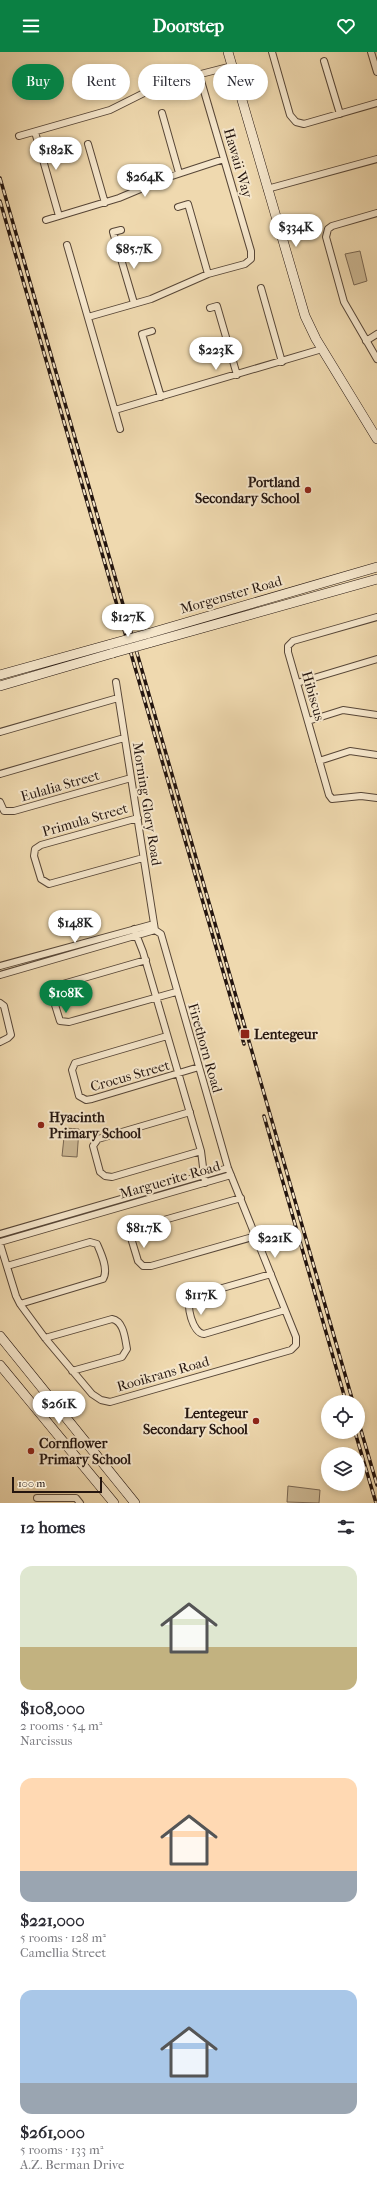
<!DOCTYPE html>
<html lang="en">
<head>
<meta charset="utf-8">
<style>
	body { margin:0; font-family:"IM FELL French Canon",serif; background:#f7f7f7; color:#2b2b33; height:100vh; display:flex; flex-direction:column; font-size:15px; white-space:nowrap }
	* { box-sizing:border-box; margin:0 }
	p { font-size:13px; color:#7c7c81 }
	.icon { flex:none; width:22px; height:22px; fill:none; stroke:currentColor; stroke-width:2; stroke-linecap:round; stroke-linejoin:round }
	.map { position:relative; height:1451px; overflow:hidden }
	.panel { display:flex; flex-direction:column; background:#fff; flex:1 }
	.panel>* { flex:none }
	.guide { position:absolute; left:12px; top:12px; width:353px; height:36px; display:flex; gap:8px }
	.tools { position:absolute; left:321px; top:1343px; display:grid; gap:8px }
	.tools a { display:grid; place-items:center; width:44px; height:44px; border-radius:50%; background:#fff; box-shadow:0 2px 6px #0003; font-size:20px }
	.scale { position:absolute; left:12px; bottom:10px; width:90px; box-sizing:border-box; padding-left:4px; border:2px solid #24150f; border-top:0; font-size:11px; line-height:14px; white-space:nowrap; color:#24150f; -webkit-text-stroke:3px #f5e6cb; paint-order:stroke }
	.price { position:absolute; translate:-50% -34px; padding:0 9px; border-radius:14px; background:#fff; color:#222; font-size:13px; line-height:26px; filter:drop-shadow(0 1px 2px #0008) }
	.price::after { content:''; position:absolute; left:50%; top:24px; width:12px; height:9px; margin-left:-6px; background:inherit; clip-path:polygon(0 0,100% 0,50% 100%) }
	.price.on { background:#0b8043; color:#fff }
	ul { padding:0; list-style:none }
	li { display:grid; align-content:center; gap:8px; height:212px; padding:0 20px }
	li span { display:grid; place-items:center; height:124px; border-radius:12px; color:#555 }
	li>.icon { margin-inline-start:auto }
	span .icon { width:72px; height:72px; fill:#fffc; stroke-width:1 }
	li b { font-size:17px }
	h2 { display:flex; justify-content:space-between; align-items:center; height:48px; padding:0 20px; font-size:17px }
	.pill { padding:0 14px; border-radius:18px; background:#fff; box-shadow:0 2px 6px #0003; font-size:14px; line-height:36px }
	.pill.on { background:#0b8043; color:#fff }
	header { display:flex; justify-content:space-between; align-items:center; height:52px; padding:0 20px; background:#0b8043; color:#fff; font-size:18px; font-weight:700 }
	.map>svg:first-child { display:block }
</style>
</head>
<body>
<header><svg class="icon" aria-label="menu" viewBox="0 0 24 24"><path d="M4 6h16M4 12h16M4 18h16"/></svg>Doorstep<svg class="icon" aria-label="heart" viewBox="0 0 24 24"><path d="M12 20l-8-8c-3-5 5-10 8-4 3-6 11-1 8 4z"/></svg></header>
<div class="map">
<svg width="377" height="1451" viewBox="0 0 377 1451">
	<rect width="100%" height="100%" fill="#efd9af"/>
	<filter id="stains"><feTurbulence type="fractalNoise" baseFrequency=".005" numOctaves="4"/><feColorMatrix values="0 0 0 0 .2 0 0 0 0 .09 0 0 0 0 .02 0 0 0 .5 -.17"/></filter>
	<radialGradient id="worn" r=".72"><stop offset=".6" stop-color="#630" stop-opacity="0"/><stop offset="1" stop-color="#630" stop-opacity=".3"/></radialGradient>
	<path fill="#ccb894" stroke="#786652" d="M360,199L367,229L354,233L345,202Z
		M65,1076L79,1077L77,1105L62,1104Z
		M288,1434L320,1438L319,1451L287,1450Z"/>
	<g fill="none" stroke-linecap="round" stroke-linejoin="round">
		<g stroke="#574637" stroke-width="8">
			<path id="street" d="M272,0L290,63L296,70L304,72L377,51
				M371,0L377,20
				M324,9L340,62
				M162,61L179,121
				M35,80L59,164
				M19,84L110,58L162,32L232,14
				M88,92L105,151
				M267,137L377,107
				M178,155L188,152L208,222
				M377,161L332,174L328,177L326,185L344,250L377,307
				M46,168L119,146L169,125L224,107
				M121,178L113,180L134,251
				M67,193L120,377
				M261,236L282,310
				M210,256L217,254L237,323
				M88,265L151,247L208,222L245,212L251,207V199L199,22
				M152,279L142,282L161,345
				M366,289L377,282
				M115,358L322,297
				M377,565L293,589L288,594V600L329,743L332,747L361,744L377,746
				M116,630L155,878
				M297,631L377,607
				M308,669L343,658L377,663
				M0,680L118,646
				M319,709L350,699L377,703
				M0,722L124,686
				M0,750L4,759H14L131,726
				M138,766L41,793L35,797L34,804L41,827L49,832L143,806
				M134,877L143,900L201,1099L205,1131
				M146,908L56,934L51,940L60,969L69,970L176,940
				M0,914L154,872
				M0,923L155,878
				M0,951L4,954L11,983L8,986L0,990
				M167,984L75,1011L72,1018L79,1044L86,1048L92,1047L199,1015
				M190,1060L98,1087L93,1094L100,1120L105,1124L112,1125L201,1099
				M241,1146L136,1176L131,1186L138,1209L143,1214H151L256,1184
				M0,1182L228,1116
				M0,1190L231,1123
				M0,1192L16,1244L20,1252L45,1286L92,1342L101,1348L110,1350L291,1298L296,1293V1285L228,1116L161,882L155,878
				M7,1214L90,1190L97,1192C101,1201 109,1218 103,1227L20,1252
				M271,1222L191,1245C185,1252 193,1282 204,1282L285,1258
				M45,1286L112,1267C124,1269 125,1287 127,1297L122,1305L72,1319
				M37,1446H76L80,1451"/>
		</g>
		<g stroke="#24150f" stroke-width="10">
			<path id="secondary" d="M228,0L305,264L316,287L377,387
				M147,582L377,515
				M149,591L377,527
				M0,623L111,592
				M0,634L113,601
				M0,1284L135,1451
				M0,1313L114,1451"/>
		</g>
		<use href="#street" stroke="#f5e6cb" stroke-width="6"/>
		<use href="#secondary" stroke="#f5e6cb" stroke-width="9"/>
		<g stroke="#24150f" stroke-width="3.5">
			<path id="rail" d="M0,126L353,1350
				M0,149L244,992
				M264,1064L346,1350
				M358,1368L377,1433
				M355,1380L376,1451"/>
		</g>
		<use href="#rail" stroke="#f5e6cb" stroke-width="2" stroke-dasharray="6" stroke-linecap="butt"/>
		<g stroke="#24150f" stroke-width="10" stroke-linecap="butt">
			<path id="secondary-bridge" d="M111,592L147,582
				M113,601L149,591"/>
		</g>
		<use href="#secondary-bridge" stroke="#f5e6cb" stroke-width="9"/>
	</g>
	<g fill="#8f2418" stroke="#f5e6cb" stroke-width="1.5">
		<circle cx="308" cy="438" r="4"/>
		<rect x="240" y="977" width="10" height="10" rx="2"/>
		<circle cx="41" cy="1073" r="4"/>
		<circle cx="256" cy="1369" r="4"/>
		<circle cx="31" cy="1399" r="4"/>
	</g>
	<g text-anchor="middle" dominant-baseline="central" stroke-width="4" stroke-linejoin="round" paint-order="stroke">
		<g font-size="14" fill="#24150f" stroke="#f5e6cb">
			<text transform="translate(238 111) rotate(74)">Hawaii Way</text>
			<text transform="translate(231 543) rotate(-16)">Morgenster Road</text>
			<text transform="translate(313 644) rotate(74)">Hibiscus</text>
			<text transform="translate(60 734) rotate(-16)">Eulalia Street</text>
			<text transform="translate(147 752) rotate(81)">Morning Glory Road</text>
			<text transform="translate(85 768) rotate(-16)">Primula Street</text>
			<text transform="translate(205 996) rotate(74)">Firethorn Road</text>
			<text transform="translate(130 1024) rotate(-16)">Crocus Street</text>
			<text transform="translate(170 1128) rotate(-16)">Marguerite Road</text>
			<text transform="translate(163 1322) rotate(-16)">Rooikrans Road</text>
		</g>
		<g font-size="14" font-weight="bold" fill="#24150f" stroke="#f5e6cb" text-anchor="start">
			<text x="300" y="430" text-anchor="end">Portland<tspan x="300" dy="16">Secondary School</tspan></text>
			<text x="254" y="982">Lentegeur</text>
			<text x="49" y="1065">Hyacinth<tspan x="49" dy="16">Primary School</tspan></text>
			<text x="248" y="1361" text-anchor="end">Lentegeur<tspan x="248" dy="16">Secondary School</tspan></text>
			<text x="39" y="1391">Cornflower<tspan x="39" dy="16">Primary School</tspan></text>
		</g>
	</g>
	<rect width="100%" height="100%" filter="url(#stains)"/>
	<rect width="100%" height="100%" fill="url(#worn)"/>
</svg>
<div class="tools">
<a><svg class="icon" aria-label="locate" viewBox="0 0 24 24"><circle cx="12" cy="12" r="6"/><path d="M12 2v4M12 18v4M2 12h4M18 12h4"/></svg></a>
<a><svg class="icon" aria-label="layers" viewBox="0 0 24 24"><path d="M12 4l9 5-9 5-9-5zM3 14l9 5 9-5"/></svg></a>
</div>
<div class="scale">100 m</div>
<b class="price" style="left:56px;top:119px">$182K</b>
<b class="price" style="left:145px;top:146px">$264K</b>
<b class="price" style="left:296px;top:196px">$334K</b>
<b class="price" style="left:134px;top:218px">$85.7K</b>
<b class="price" style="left:216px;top:319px">$223K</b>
<b class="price" style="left:128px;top:586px">$127K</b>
<b class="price" style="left:75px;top:892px">$148K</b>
<b class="price on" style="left:66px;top:962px">$108K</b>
<b class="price" style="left:144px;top:1197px">$81.7K</b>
<b class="price" style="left:275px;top:1207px">$221K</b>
<b class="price" style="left:201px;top:1264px">$117K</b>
<b class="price" style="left:59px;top:1373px">$261K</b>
<div class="guide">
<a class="pill on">Buy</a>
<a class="pill">Rent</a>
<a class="pill">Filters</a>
<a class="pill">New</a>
</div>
</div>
<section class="panel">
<h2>12 homes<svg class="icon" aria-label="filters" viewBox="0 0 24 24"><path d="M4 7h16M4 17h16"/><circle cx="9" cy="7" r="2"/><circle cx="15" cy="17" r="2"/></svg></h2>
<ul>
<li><span style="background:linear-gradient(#dfe7d0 65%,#c2b280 0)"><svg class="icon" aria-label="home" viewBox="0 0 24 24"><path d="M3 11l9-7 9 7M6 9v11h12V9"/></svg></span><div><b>$108,000</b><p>2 rooms · 54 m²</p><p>Narcissus</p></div></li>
<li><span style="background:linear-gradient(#ffd9b3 75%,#9aa5b1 0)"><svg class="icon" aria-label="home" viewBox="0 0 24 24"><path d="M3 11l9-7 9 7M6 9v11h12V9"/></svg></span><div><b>$221,000</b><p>5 rooms · 128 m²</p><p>Camellia Street</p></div></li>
<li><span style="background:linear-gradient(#a9c7e8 75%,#9aa5b1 0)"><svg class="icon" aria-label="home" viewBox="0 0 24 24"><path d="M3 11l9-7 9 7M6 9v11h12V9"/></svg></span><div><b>$261,000</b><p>5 rooms · 133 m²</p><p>A.Z. Berman Drive</p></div></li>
</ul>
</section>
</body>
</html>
